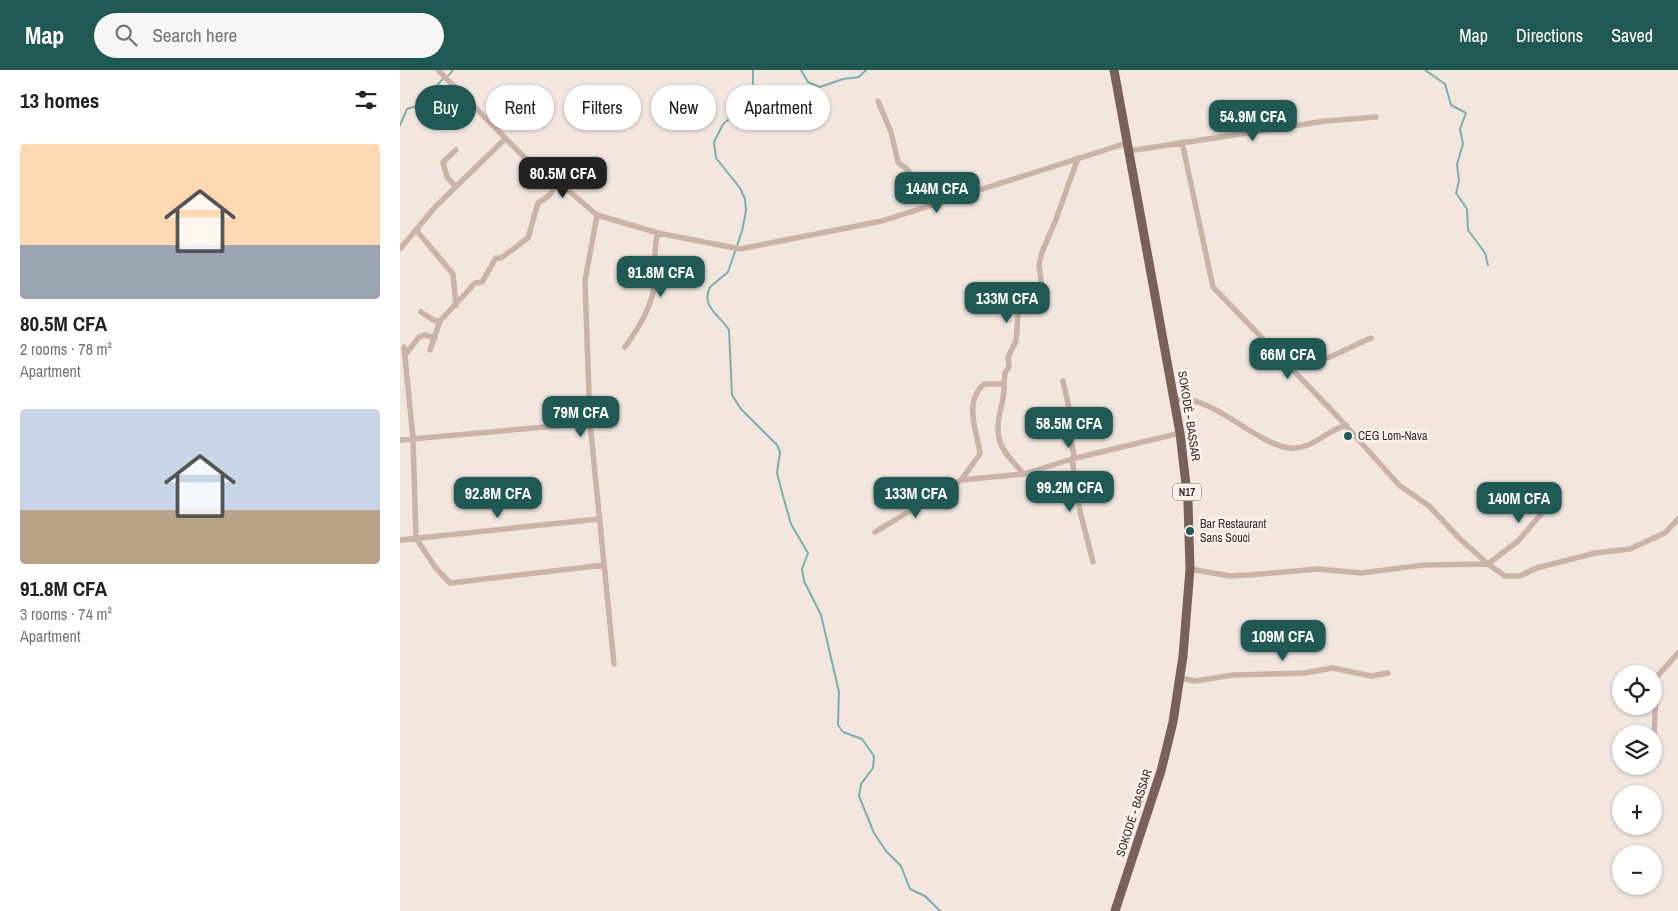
<!DOCTYPE html>
<html lang="en">
<head>
<meta charset="utf-8">
<style>
	body { margin:0; font-family:"Archivo Narrow",sans-serif; background:#f6f6f6; color:#222; height:100vh; display:flex; flex-direction:column; font-size:19px; white-space:nowrap }
	* { box-sizing:border-box; margin:0 }
	p { font-size:16px; color:#767676 }
	.icon { flex:none; width:28px; height:28px; fill:none; stroke:currentColor; stroke-width:2; stroke-linecap:round; stroke-linejoin:round }
	.map { position:relative; flex:1; overflow:hidden }
	.details { display:flex; flex-direction:column; background:#fff; width:400px }
	.details>* { flex:none }
	.banner { position:absolute; left:15px; top:15px; width:475px; height:45px; display:flex; gap:10px }
	.controls { position:absolute; left:1212px; top:595px; display:grid; gap:10px }
	.controls a { display:grid; place-items:center; width:50px; height:50px; border-radius:50%; background:#fff; box-shadow:0 1px 4px #0004; font-size:25px }
	.price { position:absolute; translate:-50% -42px; padding:0 11px; border-radius:10px; background:#205953; color:#fff; font-size:16px; line-height:32px; filter:drop-shadow(0 1px 2px #0008) }
	.price::after { content:''; position:absolute; left:50%; top:30px; width:15px; height:11px; margin-left:-8px; background:inherit; clip-path:polygon(0 0,100% 0,50% 100%) }
	.price.on { background:#222; color:#fff }
	ul { padding:0; list-style:none }
	li { display:grid; align-content:center; gap:10px; height:265px; padding:0 20px }
	li span { display:grid; place-items:center; height:155px; border-radius:5px; color:#555 }
	li>.icon { margin-inline-start:auto }
	span .icon { width:90px; height:90px; fill:#fffc; stroke-width:1 }
	li b { font-size:21px }
	h2 { display:flex; justify-content:space-between; align-items:center; height:60px; padding:0 20px; font-size:21px }
	.tag { padding:0 18px; border-radius:22px; background:#fff; box-shadow:0 1px 4px #0004; font-size:18px; line-height:45px }
	.tag.on { background:#205953; color:#fff }
	header { display:flex; align-items:center; gap:30px; box-sizing:border-box; height:70px; padding:0 25px; background:#205953; color:#fff }
	header strong { font-size:24px }
	nav { display:flex; gap:28px; margin-inline-start:auto; font-size:18px }
	.search { width:350px; height:45px; background:#f6f6f6; display:flex; align-items:center; gap:12px; box-sizing:border-box; padding:0 18px; border-radius:28px; color:#767676; font-size:19px }
	main { display:flex; flex:1; min-height:0 }
	.map>svg:first-child { display:block }
</style>
</head>
<body>
<header>
<strong>Map</strong>
<div class="search"><svg class="icon" aria-label="search" viewBox="0 0 24 24"><circle cx="10" cy="10" r="6"/><path d="M15 15l6 6"/></svg>Search here</div>
<nav><a>Map</a><a>Directions</a><a>Saved</a></nav>
</header>
<main>
<section class="details">
<h2>13 homes<svg class="icon" aria-label="filters" viewBox="0 0 24 24"><path d="M4 7h16M4 17h16"/><circle cx="9" cy="7" r="2"/><circle cx="15" cy="17" r="2"/></svg></h2>
<ul>
<li><span style="background:linear-gradient(#ffd9b3 65%,#9aa5b1 0)"><svg class="icon" aria-label="home" viewBox="0 0 24 24"><path d="M3 11l9-7 9 7M6 9v11h12V9"/></svg></span><div><b>80.5M CFA</b><p>2 rooms · 78 m²</p><p>Apartment</p></div></li>
<li><span style="background:linear-gradient(#c9d6e8 65%,#b9a48a 0)"><svg class="icon" aria-label="home" viewBox="0 0 24 24"><path d="M3 11l9-7 9 7M6 9v11h12V9"/></svg></span><div><b>91.8M CFA</b><p>3 rooms · 74 m²</p><p>Apartment</p></div></li>
</ul>
</section>
<div class="map">
<svg width="1278" height="841" viewBox="0 0 1278 841">
	<rect width="100%" height="100%" fill="#f2e6df"/>
	<g fill="none" stroke-linecap="round" stroke-linejoin="round">
		<path stroke="#7eafa9" stroke-width="2" d="M353,0V16L348,34L323,54L314,72L316,88L340,118L345,129L346,141L342,161L328,202L310,217C300,237 321,246 329,260L332,325L341,339L377,375L380,382L377,403L383,426L391,454L408,483L402,499L404,511L421,545L439,622L438,655L443,662L462,669L474,686L473,698L461,714L459,726L474,763L486,781L501,796L510,819L525,826L540,841
			M401,0L408,12L420,17L443,9L459,7L466,0
			M1025,0L1045,14L1051,35L1066,43L1060,59L1063,74L1057,94L1059,111L1056,123L1067,139L1068,160L1085,183L1088,195
			M49,5L53,0
			M0,55L7,39L30,32L38,14L43,9"/>
		<path stroke="#cab4aa" stroke-width="5.5" d="M38,0L126,89L154,108L197,145L258,163L340,179L482,151L727,73
			M478,31L491,62L498,92L509,101L519,120L566,123
			M782,72L813,217L939,348L999,415L1029,436L1060,469L1088,494L1118,471L1143,442L1157,420
			M729,81L925,51L976,47
			M56,117L47,107L43,92L56,80
			M197,145L185,211L190,353L214,594
			M17,161L53,204L56,235
			M0,179L35,137L105,69
			M21,242L35,251H40L75,213L82,212L96,188H101L128,168L138,133C150,126 155,123 154,108
			M4,277L13,368L16,468L35,497L50,513L204,495
			M225,277C240,256 255,232 255,206C256,191 253,177 258,163
			M30,280L40,251
			M5,285L19,267L25,265L35,268
			M890,297C920,295 945,279 971,268
			M663,311L669,338L667,352L674,385L672,389L680,441L693,492
			M604,314C605,324 602,333 600,342C593,372 604,383 624,404
			M774,330C812,323 854,374 890,378C912,380 926,361 946,355
			M0,370L190,353
			M561,410L624,404L672,389L780,363
			M475,462L561,410L580,384C577,360 563,333 584,314H604L605,303L609,297L608,287L616,271L620,221L642,218L639,195L642,182L655,152L678,88
			M0,470L199,449
			M790,499L830,506L849,505L918,499L961,503L1024,495L1088,494L1105,506H1120L1137,498L1195,483L1230,479L1265,463L1278,449
			M780,608L795,611L833,605L904,603L933,598L971,606L988,603
			M1254,610L1278,583
			M1254,614L1256,621L1254,667"/>
		<path stroke="#79605b" stroke-width="9" d="M714,0L780,363L788,432L790,499L783,586L773,652L761,701L715,841"/>
	</g>
	<g fill="#205953" stroke="#faf1eb" stroke-width="2">
		<circle cx="948" cy="366" r="5"/>
		<circle cx="790" cy="461" r="5"/>
	</g>
	<g text-anchor="middle" dominant-baseline="central" stroke-width="5" stroke-linejoin="round" paint-order="stroke">
		<rect fill="#faf1eb" stroke="#726764" stroke-width="1" x="773" y="413.5" width="28" height="17" rx="4"/>
		<g font-size="11" font-weight="bold" fill="#382c2a">
			<text x="787" y="422">N17</text>
		</g>
		<g font-size="12" fill="#382c2a" stroke="#faf1eb">
			<text transform="translate(789 346) rotate(81)">SOKODÉ - BASSAR</text>
			<text transform="translate(734 743) rotate(-72)">SOKODÉ - BASSAR</text>
		</g>
		<g font-size="12" fill="#382c2a" stroke="#faf1eb" text-anchor="start">
			<text x="958" y="366">CEG Lom-Nava</text>
			<text x="800" y="454">Bar Restaurant<tspan x="800" dy="14">Sans Souci</tspan></text>
		</g>
	</g>
</svg>
<div class="controls">
<a><svg class="icon" aria-label="locate" viewBox="0 0 24 24"><circle cx="12" cy="12" r="6"/><path d="M12 2v4M12 18v4M2 12h4M18 12h4"/></svg></a>
<a><svg class="icon" aria-label="layers" viewBox="0 0 24 24"><path d="M12 4l9 5-9 5-9-5zM3 14l9 5 9-5"/></svg></a>
<a>+</a>
<a>−</a>
</div>
<b class="price" style="left:853px;top:72px">54.9M CFA</b>
<b class="price on" style="left:163px;top:129px">80.5M CFA</b>
<b class="price" style="left:537px;top:144px">144M CFA</b>
<b class="price" style="left:261px;top:228px">91.8M CFA</b>
<b class="price" style="left:607px;top:254px">133M CFA</b>
<b class="price" style="left:888px;top:310px">66M CFA</b>
<b class="price" style="left:181px;top:368px">79M CFA</b>
<b class="price" style="left:669px;top:379px">58.5M CFA</b>
<b class="price" style="left:670px;top:443px">99.2M CFA</b>
<b class="price" style="left:98px;top:449px">92.8M CFA</b>
<b class="price" style="left:516px;top:449px">133M CFA</b>
<b class="price" style="left:1119px;top:454px">140M CFA</b>
<b class="price" style="left:883px;top:592px">109M CFA</b>
<div class="banner">
<a class="tag on">Buy</a>
<a class="tag">Rent</a>
<a class="tag">Filters</a>
<a class="tag">New</a>
<a class="tag">Apartment</a>
</div>
</div>
</main>
</body>
</html>
